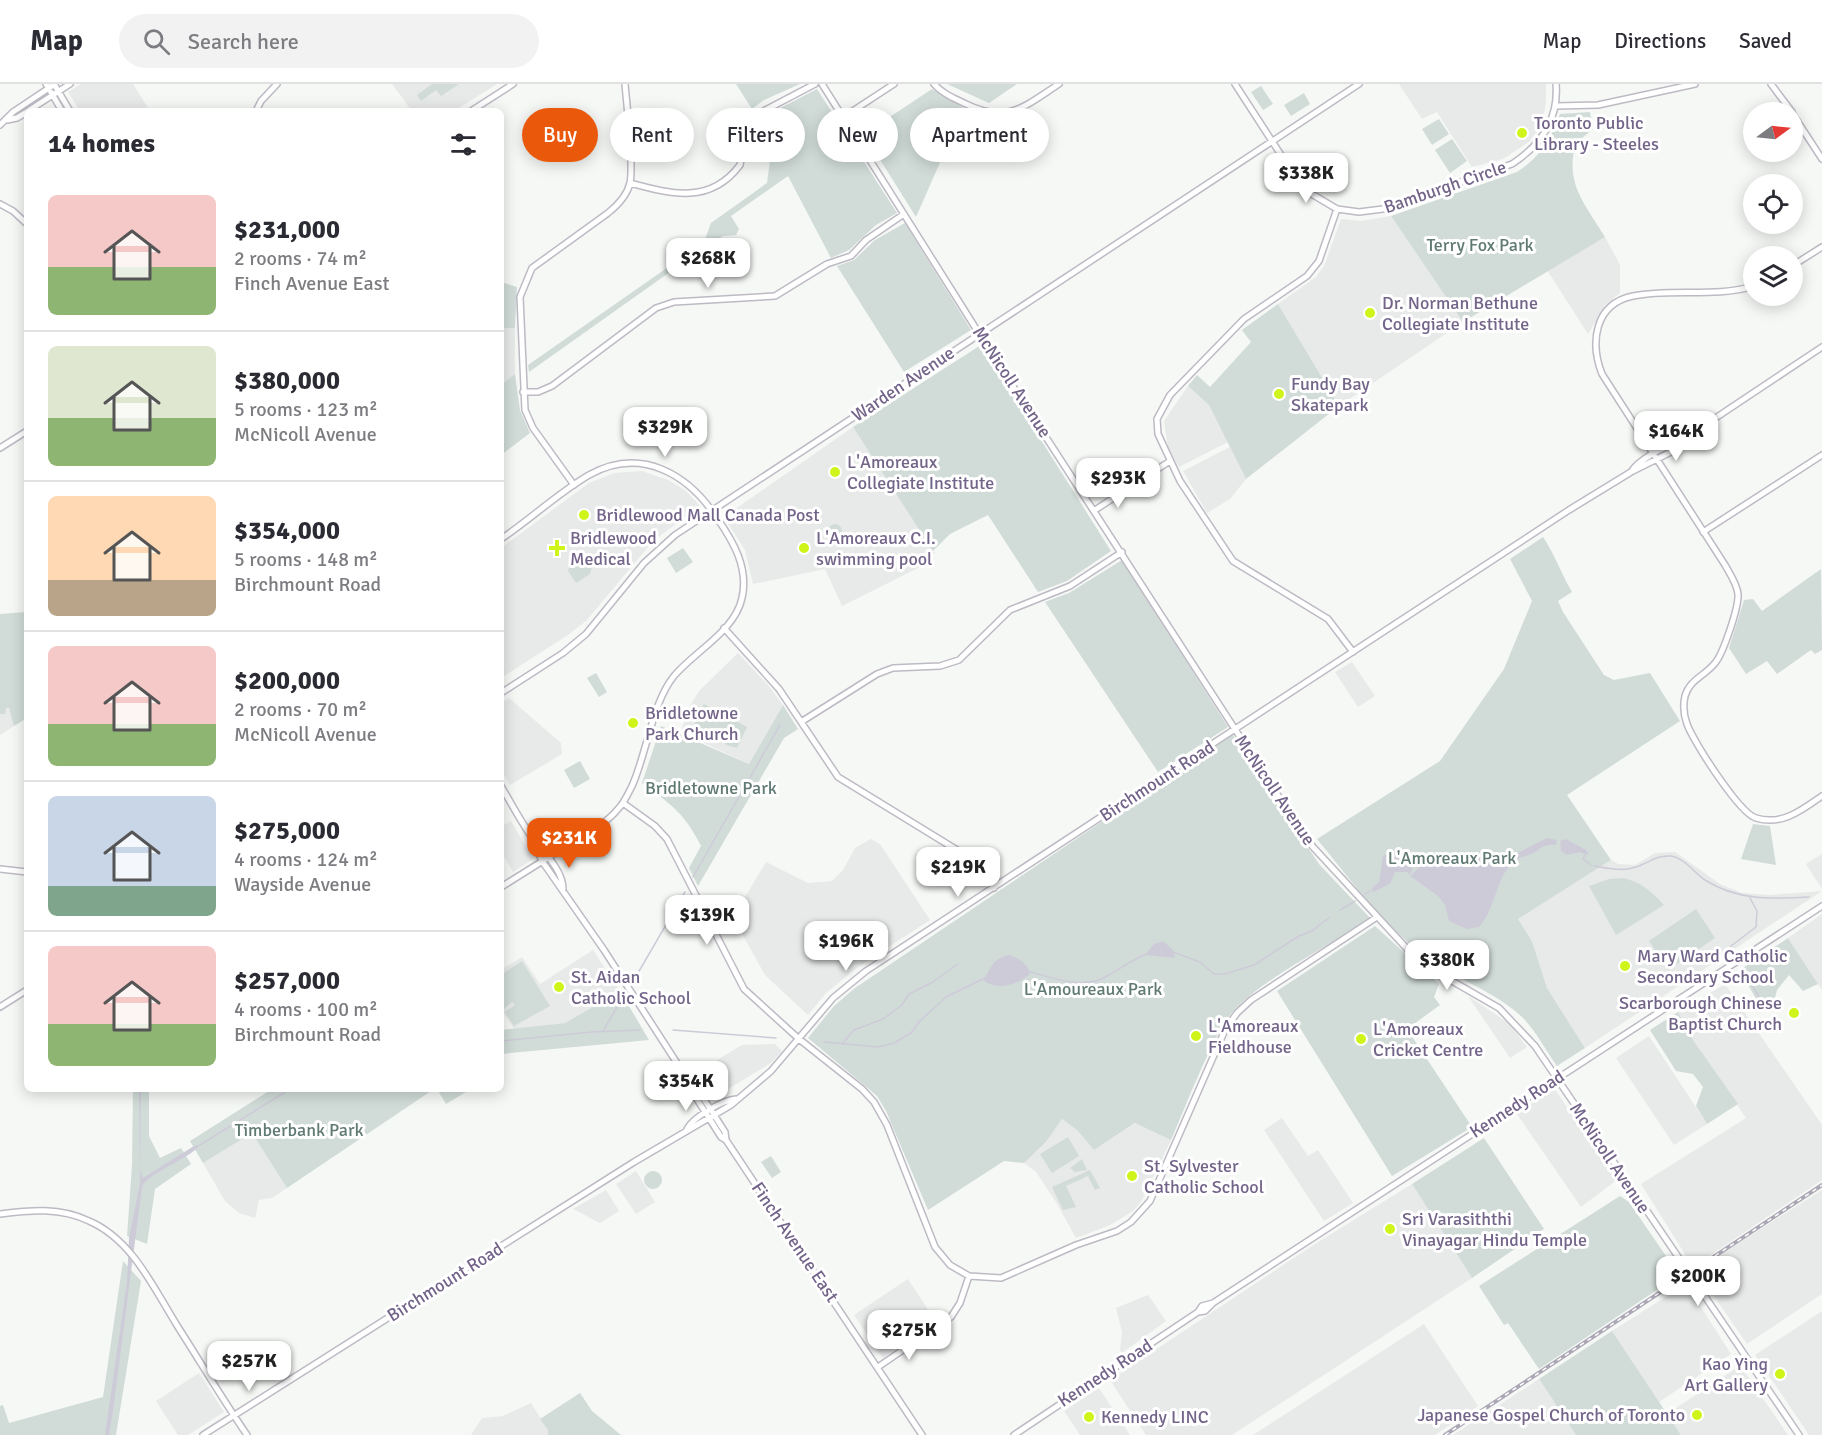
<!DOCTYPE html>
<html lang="en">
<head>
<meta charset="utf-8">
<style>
	body { margin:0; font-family:Signika,sans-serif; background:#f2f2f3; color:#2b2b33; height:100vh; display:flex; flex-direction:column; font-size:22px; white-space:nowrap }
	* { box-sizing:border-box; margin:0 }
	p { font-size:20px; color:#7c7c81 }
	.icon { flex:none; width:33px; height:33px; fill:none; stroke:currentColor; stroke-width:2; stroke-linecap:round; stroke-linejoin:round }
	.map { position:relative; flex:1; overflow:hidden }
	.panel { position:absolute; left:24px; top:24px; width:480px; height:984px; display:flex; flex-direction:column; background:#fff; border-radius:9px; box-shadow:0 3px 15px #0003 }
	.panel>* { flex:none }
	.banner { position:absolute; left:522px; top:24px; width:570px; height:54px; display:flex; gap:12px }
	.needle { width:39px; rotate:75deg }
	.controls { position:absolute; left:1743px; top:18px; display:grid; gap:12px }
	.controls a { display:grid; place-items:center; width:60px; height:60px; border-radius:50%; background:#fff; box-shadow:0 3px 15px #0003; font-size:30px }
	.price { position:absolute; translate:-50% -51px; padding:0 14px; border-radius:12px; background:#fff; color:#222; font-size:20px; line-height:39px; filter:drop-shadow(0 2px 3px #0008) }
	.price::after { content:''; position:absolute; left:50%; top:36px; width:18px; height:14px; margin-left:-9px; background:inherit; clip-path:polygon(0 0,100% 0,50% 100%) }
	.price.on { background:#ea580c; color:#fff }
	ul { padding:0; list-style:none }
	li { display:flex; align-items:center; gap:18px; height:150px; padding:0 24px }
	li+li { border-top:2px solid #e1e1e2 }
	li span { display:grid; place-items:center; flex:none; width:168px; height:120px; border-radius:9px; color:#555 }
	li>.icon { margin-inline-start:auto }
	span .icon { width:72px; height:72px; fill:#fffc; stroke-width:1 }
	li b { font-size:26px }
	h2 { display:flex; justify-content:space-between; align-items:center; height:72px; padding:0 24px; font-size:26px }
	.pill { padding:0 21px; border-radius:27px; background:#fff; box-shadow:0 3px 15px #0003; font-size:21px; line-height:54px }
	.pill.on { background:#ea580c; color:#fff }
	header { display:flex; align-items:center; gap:36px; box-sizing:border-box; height:84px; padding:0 30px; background:#fff; border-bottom:2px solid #e1e1e2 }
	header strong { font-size:28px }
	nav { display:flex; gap:33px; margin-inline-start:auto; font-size:21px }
	.search { width:420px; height:54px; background:#f2f2f3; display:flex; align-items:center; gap:15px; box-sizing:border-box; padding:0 21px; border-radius:33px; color:#7c7c81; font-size:22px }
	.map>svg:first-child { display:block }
</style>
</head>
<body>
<header>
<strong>Map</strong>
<div class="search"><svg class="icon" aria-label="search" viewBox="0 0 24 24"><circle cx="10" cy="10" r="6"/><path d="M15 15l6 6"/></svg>Search here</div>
<nav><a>Map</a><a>Directions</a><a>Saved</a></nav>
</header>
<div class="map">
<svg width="1822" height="1351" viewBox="0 0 1822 1351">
	<rect width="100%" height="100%" fill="#f5f8f5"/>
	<path fill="#e8e9e9" d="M81,0H133L150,27H80L68,8Z
		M392,0H497L454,27H412Z
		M1399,0H1546V18L1542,40L1530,57L1503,75L1472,83L1437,28L1422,35Z
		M1391,132L1463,238L1339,322L1278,220L1316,193L1324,182L1341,135L1361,137Z
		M1605,153L1620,181V209L1605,221L1588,250L1547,186Z
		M501,244H515V290L501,301Z
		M1188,302L1209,321L1228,358L1179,383L1168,363L1164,337Z
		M853,343L935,469L918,484L842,522L825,485L753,500L745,466L724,433Z
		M1230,363L1246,395L1230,415L1207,429L1183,387Z
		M642,387L668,396L685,406L700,422L653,457L586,537L568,551L501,594V464L589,399L614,389Z
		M738,569L768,601L783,621L749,680L681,648L688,625L699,607Z
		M1352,578L1375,612L1358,623L1335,588Z
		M509,614L561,659L562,670L510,701L501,685V619Z
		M0,623L9,624L14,642L0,651Z
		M511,737L533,775L513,788L501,767V743Z
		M871,755L880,760L930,836L858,883L826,909L808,931L765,891L735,837V830L766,778L808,799L832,797L843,786L855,764Z
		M1675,768L1720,800L1742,809L1769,811L1822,807L1585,964L1547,904L1532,857L1518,835L1611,776L1618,780L1635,781L1655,769Z
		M1822,770V805L1806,780Z
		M1822,830V906L1788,854Z
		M593,866L620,907L565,939L514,945L501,925V886L522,873L540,900Z
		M1725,900L1822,1041V1096L1693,1183L1641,1100L1746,1034L1693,956L1678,928Z
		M1468,912L1510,940L1527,963L1510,974Z
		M1649,952L1707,1040L1674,1061L1616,974Z
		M775,960L782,967L771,979L713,1014L697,988L742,961Z
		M1554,1004L1617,1096L1581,1123L1517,1030Z
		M1282,1034L1308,1072L1318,1066L1353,1119L1324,1137L1264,1046Z
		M1062,1035L1077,1046L1094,1066L1136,1039L1171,1056L1141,1118L1133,1127L1110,1141L1076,1154L1056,1118L1036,1088L1024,1079L1046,1058Z
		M252,1049L287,1104L272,1114L259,1116L255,1134L239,1129L225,1117L203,1079Z
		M636,1087L655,1118L636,1130L616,1100Z
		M1412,1100L1472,1194L1232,1351H1146L1110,1296L1315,1160Z
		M606,1106L619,1127L600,1139L573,1125Z
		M1822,1106V1210L1747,1260L1696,1186Z
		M908,1195L936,1238L883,1274L854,1231Z
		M1686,1200L1731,1270L1659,1318L1612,1247Z
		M1148,1211L1166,1237L1122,1269L1120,1266L1122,1248L1116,1224Z
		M1822,1227V1351H1809L1755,1271Z
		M1424,1240L1478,1322L1435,1351H1253Z
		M1738,1283L1742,1284L1788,1351H1681L1667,1330Z
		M199,1289L224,1328L188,1351H178L156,1317Z
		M1539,1295L1576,1351H1453Z
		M1099,1304L1130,1351H1080L1064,1327Z
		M531,1319L548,1346V1351H471L482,1334L503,1332Z"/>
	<path fill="#d1dcd8" d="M432,0H459L441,12L436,6L421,17L417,11Z
		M736,0H800L764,16L752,25Z
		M947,0H1017L989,19Z
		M1261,2L1273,20L1263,26L1251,8Z
		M817,5L897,129L876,141L849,166L831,174L788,92L731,132L739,145L736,151L723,152L701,166L529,288L528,281L704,158L711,139L767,99L772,62L760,40L765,32Z
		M932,5L964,24L916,133L864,50Z
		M1304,9L1310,20L1291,32L1284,21Z
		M1590,28L1593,45L1576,59C1564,99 1585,120 1605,153L1463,238L1391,132L1517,88C1542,71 1550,57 1560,30Z
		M1439,35L1449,50L1432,61L1422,45Z
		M1452,55L1467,77L1450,89L1435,66Z
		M905,139L971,246L904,288L837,182L854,176L875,156Z
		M501,198L517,203L515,244H501Z
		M1278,220L1339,322L1246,395L1209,321L1188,302L1197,291L1210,303L1251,258L1242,246Z
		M981,261L1111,467L1067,497L1038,508L988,431L950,450L933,467L853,343Z
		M515,290L520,326L530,349L501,371V301Z
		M828 447a7 7 0 1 1 14 0a7 7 0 1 1-14 0Z
		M1543,453C1555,471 1561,489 1572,508L1558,517L1563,528L1604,591L1614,596L1650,589L1680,637L1567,711L1611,776L1518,835L1532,857L1547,904L1585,964L1557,982C1546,967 1536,947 1523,934C1497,908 1451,893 1422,870C1382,839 1349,794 1317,755L1440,677L1504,585L1532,517L1510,475Z
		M683,464L693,478L676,489L667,474Z
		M586,474L592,483L590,490L576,499L568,487L569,484Z
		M1122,476L1228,643L1158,688L1045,518L1069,509Z
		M1821,485L1822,566L1815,570L1811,566L1777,590L1767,577L1746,590L1729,564L1744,516L1753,515L1762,527Z
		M27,528V634L14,642L9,624H6L5,630H0V530Z
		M596,589L607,608L599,613L587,594Z
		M704,620L747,643L737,664L726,661L722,655L690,649Z
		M783,621L798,645L784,654L698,802L689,784L701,762C685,730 671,720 642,699L661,642L749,680Z
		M1232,650L1319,780L1371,835C1332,860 1268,892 1236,924C1214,946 1185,1025 1171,1056L1135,1039L1094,1066L1077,1046L1062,1035L1046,1058L1024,1079L1004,1077L928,1126L886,1027L877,1012L808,954L834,922L855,904Z
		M580,677L590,695L574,704L564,686Z
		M1753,740L1770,742L1776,781L1741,775Z
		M1623,794C1641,798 1651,807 1664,821L1616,851L1589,802L1609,795Z
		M1696,825L1715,854L1668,886L1649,857Z
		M1375,842L1439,900L1434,913L1440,921L1407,945L1472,1043L1392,1092L1277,907Z
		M1788,854L1818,900L1803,907L1789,891L1777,906L1774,918L1756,915L1740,886Z
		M522,877L550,922L514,942L505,928L515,921L512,918L504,925L501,920V891Z
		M620,907L649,956L501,970V946L565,939Z
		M1678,928L1693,956L1738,1020L1707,1040L1696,1022L1703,1003L1693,990L1676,987L1650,946Z
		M133,1005H149V1052L160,1074L181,1064L191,1080L155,1105L147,1160L127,1152L132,1081Z
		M272,1005H434L287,1104L252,1049L203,1079L190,1057Z
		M437,1005H471L446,1020Z
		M1068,1053L1079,1072L1052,1089L1040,1070Z
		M1484,1054L1544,1145L1472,1194L1412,1100Z
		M771,1072L781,1088L772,1094L761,1078Z
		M1082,1075L1087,1086L1075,1088L1070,1084Z
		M1090,1086L1100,1104L1095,1106L1088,1092L1066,1102L1076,1123L1063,1126L1052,1103Z
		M644 1096a9 9 0 1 1 18 0a9 9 0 1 1-18 0Z
		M1620,1112L1629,1118L1679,1191L1539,1285L1508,1239L1504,1241L1479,1202Z
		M123,1177L141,1197L116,1351H0V1322L3,1321L9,1339L103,1313Z
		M1612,1247L1681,1351H1576L1539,1295Z
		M580,1309L592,1327L621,1351H548V1346L540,1335Z"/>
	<path fill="#cecbd8" d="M1547,754L1557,756L1556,761C1542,759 1541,766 1531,770C1525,773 1518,773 1513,778C1495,796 1496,824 1479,843L1467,845L1449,837L1445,821L1438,812L1410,792L1422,780L1441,778L1461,780L1479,773L1492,777L1506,771H1514Z
		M1566,755L1586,766L1589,771L1579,768L1567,771L1561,767L1560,757Z
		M1394,766L1399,767L1406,779L1413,785L1409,791L1408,788H1395L1390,800L1373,808L1372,804L1379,798L1383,772Z
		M1163,857L1173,866L1175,874L1145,871L1154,860Z
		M1009,871C1020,875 1027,879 1030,890C1017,901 999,907 984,897C990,883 994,874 1009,871Z
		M139,1005H141L140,1085L143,1094L194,1062L200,1061C187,1077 150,1087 142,1103L113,1327L109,1351H105L127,1198L129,1154L140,1099Z"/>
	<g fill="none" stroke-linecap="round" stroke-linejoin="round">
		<path stroke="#cecbd8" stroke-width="1.5" d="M1585,771L1583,775L1591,781
			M1594,782C1608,784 1623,788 1636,783C1648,779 1657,771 1671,772C1685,774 1694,789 1705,796C1738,817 1772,815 1809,813
			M693,793L780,641
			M1365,810L1371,806
			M1340,826L1355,817
			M1729,867L1731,862L1756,843L1757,827L1750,814
			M1173,868L1200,878L1214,890H1225L1254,881L1299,852L1312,847L1330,833
			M1027,887C1054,894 1084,907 1109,891C1121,884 1132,876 1146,870
			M1743,887L1761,916
			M638,889L685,808
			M673,946L776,954
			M603,947L620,918
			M501,957L592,948L640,946
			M824,958L878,963L894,959L911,949L919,938L946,913L987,893
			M843,959L854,946L883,935L902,921L909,910L931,899L958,880
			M200,1061L290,1005"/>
		<g stroke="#bebac4" stroke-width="8">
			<path id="secondary" d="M46,0L62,27
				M54,0L70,27
				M822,0L985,259L1297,741L1313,763L1410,868L1433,886L1499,924L1535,962L1799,1351
				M934,0C943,10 954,14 966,20C1007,40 1024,23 1059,0
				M1235,0L1294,91L1310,109L1337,125L1359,128L1383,125L1512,80C1541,61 1559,36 1556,0
				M1771,0L1792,28
				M1556,22L1598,21L1695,0
				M28,27L70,0
				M256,27L261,17L277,0
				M471,27L513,0
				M1792,29L1822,75
				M842,34L894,0
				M7,36L17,34L27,28
				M0,41L13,28L55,0
				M630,99C671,110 710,121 740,81L745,53L756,31L815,0
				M0,120L13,127L27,140
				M1337,125L1319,177L1307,192L1244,235L1170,311L1157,335L1158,350L1180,397L1233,477L1328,535L1353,568
				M1792,182L1822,163
				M1754,202C1714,214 1673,204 1633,212C1594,220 1590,259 1602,290L1725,481C1730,490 1737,500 1738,510C1739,523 1723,570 1715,579C1705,592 1690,595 1685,612C1683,621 1684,632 1687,640C1693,657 1739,729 1756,734C1782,742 1802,726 1822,712
				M523,308H538L552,302L656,224L674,218L775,212L827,180L851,172L866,156L904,130
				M0,364L27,347
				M1631,388C1638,377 1662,362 1675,361
				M574,401L533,344L525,326L520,213L532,184L608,129C618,121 627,112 630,99C634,79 627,24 625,0
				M1095,426L1170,377
				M1703,448L1822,371
				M501,455C531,435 558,409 589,391C641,362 688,390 717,434C733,457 749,484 742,514C735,547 695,567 674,592C652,619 647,669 632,702C628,710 624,719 618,725C606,740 586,750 570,760C547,774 524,789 501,803
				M724,544L779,605L838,693L970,774L981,784L994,804
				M501,609L563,569L586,550L644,479L675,451L1359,0
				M801,638L877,590L893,584L940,582L959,576L1010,526L1070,502L1122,468
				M501,702C511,719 520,736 531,752C542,767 563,785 563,805
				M623,719L655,742L667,755L744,905L799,955L862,1005L874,1018L887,1041L935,1163L950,1181L969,1192L1001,1194L1076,1161L1117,1147L1131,1138L1150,1117L1225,946L1237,929L1251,916L1377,833
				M532,753L542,777L604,866L695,1007V1012L721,1053L726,1056L922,1351
				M0,785L27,788
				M0,923L27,906
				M695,1007L700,1009L725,1048L726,1056
				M687,1045C693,1033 723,1016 736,1015
				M0,1130C31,1126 60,1123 89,1137C133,1156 154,1205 178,1243C201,1279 223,1316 247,1351
				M1198,1228L1205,1227L1213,1219L1822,822
				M878,1283L951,1233L960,1219L969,1192
				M203,1351L634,1078L731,1021L771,987L833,914L866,887L1569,426L1631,388L1673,367L1675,361L1822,263
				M1014,1351L1198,1228L1202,1222L1213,1219"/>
		</g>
		<use href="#secondary" stroke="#fff" stroke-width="5"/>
		<g stroke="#aca7b4" stroke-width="4">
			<path id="rail" d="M1445,1351L1822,1101"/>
		</g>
		<use href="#rail" stroke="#fff" stroke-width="1.5" stroke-dasharray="4.5" stroke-linecap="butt"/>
	</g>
	<g fill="#cff41a" stroke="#fff" stroke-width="2">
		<circle cx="1522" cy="49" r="6"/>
		<circle cx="1370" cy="229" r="6"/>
		<circle cx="1279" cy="310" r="6"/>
		<circle cx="835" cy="388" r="6"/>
		<circle cx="584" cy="431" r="6"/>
		<path d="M554 455h6v6h6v6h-6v6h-6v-6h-6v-6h6z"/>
		<circle cx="804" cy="464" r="6"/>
		<circle cx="633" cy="639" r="6"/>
		<circle cx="1625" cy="882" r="6"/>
		<circle cx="559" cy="903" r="6"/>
		<circle cx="1794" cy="929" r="6"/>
		<circle cx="1196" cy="952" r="6"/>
		<circle cx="1361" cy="955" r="6"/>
		<circle cx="1132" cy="1092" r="6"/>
		<circle cx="1390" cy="1145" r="6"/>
		<circle cx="1780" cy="1290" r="6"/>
		<circle cx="1697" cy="1331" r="6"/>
		<circle cx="1089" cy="1333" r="6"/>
	</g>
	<g text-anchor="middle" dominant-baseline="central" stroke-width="6" stroke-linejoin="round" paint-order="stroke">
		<g font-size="18" fill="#736489" stroke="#fff" text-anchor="start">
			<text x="1534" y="39">Toronto Public<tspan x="1534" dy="21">Library - Steeles</tspan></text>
			<text x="1382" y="219">Dr. Norman Bethune<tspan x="1382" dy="21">Collegiate Institute</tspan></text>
			<text x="1291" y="300">Fundy Bay<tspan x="1291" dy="21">Skatepark</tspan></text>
			<text x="847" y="378">L'Amoreaux<tspan x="847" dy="21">Collegiate Institute</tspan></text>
			<text x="596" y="431">Bridlewood Mall Canada Post</text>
			<text x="570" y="454">Bridlewood<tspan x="570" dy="21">Medical</tspan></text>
			<text x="816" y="454">L'Amoreaux C.I.<tspan x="816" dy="21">swimming pool</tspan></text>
			<text x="645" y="629">Bridletowne<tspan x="645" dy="21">Park Church</tspan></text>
			<text x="1637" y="872">Mary Ward Catholic<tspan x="1637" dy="21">Secondary School</tspan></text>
			<text x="571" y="893">St. Aidan<tspan x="571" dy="21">Catholic School</tspan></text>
			<text x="1782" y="919" text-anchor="end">Scarborough Chinese<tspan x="1782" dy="21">Baptist Church</tspan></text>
			<text x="1208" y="942">L'Amoreaux<tspan x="1208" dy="21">Fieldhouse</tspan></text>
			<text x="1373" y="945">L'Amoreaux<tspan x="1373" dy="21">Cricket Centre</tspan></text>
			<text x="1144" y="1082">St. Sylvester<tspan x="1144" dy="21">Catholic School</tspan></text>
			<text x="1402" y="1135">Sri Varasiththi<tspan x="1402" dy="21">Vinayagar Hindu Temple</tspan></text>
			<text x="1768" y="1280" text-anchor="end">Kao Ying<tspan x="1768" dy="21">Art Gallery</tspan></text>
			<text x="1685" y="1331" text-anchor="end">Japanese Gospel Church of Toronto</text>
			<text x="1101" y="1333">Kennedy LINC</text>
		</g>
		<g font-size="18" fill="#736489" stroke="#fff">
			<text transform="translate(1445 103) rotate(-19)">Bamburgh Circle</text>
			<text transform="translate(1012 298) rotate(57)">McNicoll Avenue</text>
			<text transform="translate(903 300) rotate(-34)">Warden Avenue</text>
			<text transform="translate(1157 697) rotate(-33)">Birchmount Road</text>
			<text transform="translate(1275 706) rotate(56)">McNicoll Avenue</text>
			<text transform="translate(1517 1020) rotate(-33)">Kennedy Road</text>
			<text transform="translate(1610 1074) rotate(56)">McNicoll Avenue</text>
			<text transform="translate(795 1158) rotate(56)">Finch Avenue East</text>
			<text transform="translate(445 1198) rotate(-32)">Birchmount Road</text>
			<text transform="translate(1105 1289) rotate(-33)">Kennedy Road</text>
		</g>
		<g font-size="18" fill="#607a73" stroke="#fff">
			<text x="1480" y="161">Terry Fox Park</text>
			<text x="711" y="704">Bridletowne Park</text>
			<text x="1452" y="774">L'Amoreaux Park</text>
			<text x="1093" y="905">L'Amoureaux Park</text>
			<text x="299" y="1046">Timberbank Park</text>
		</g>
	</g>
</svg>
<div class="controls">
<a><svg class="needle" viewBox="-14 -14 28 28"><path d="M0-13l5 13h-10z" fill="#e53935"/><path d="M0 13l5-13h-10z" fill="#7c7c81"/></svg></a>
<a><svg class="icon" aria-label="locate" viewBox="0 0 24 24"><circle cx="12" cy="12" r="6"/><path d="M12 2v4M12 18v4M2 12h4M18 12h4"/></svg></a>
<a><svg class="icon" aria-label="layers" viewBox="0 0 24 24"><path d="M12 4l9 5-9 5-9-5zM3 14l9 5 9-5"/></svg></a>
</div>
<b class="price" style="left:1306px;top:120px">$338K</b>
<b class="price" style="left:708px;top:205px">$268K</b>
<b class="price" style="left:665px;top:374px">$329K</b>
<b class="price" style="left:1676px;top:378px">$164K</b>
<b class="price" style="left:1118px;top:425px">$293K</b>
<b class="price on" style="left:569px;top:785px">$231K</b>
<b class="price" style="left:958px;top:814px">$219K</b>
<b class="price" style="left:707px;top:862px">$139K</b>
<b class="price" style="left:846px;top:888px">$196K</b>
<b class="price" style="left:1447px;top:907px">$380K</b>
<b class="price" style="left:686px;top:1028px">$354K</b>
<b class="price" style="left:1698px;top:1223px">$200K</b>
<b class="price" style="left:909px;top:1277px">$275K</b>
<b class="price" style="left:249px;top:1308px">$257K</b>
<div class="banner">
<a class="pill on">Buy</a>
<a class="pill">Rent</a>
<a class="pill">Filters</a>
<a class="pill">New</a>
<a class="pill">Apartment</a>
</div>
<section class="panel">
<h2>14 homes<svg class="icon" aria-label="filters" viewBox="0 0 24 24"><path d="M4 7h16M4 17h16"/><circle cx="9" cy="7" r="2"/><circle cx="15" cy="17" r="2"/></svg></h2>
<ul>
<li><span style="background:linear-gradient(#f6c9c9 60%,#8fb573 0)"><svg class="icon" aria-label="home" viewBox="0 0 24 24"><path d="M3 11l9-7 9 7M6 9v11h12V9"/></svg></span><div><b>$231,000</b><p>2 rooms · 74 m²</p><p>Finch Avenue East</p></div></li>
<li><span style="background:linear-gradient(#dfe7d0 60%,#8fb573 0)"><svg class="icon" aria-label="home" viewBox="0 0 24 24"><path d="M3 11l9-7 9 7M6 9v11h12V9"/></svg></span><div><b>$380,000</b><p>5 rooms · 123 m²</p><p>McNicoll Avenue</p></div></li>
<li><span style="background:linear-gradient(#ffd9b3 70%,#b9a48a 0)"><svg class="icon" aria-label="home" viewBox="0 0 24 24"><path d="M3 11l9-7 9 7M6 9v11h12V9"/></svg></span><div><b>$354,000</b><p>5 rooms · 148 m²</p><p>Birchmount Road</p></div></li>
<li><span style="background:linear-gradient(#f6c9c9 65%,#8fb573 0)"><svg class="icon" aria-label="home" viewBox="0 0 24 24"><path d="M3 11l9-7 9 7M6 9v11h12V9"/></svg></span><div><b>$200,000</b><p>2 rooms · 70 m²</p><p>McNicoll Avenue</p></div></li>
<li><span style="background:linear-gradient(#c9d6e8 75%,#7fa58c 0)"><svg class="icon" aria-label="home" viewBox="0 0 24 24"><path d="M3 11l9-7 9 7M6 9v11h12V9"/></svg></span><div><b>$275,000</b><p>4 rooms · 124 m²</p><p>Wayside Avenue</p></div></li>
<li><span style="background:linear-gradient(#f6c9c9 65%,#8fb573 0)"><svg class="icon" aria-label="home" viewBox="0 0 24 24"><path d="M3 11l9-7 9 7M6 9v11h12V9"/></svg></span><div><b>$257,000</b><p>4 rooms · 100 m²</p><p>Birchmount Road</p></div></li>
</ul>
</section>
</div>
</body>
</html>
